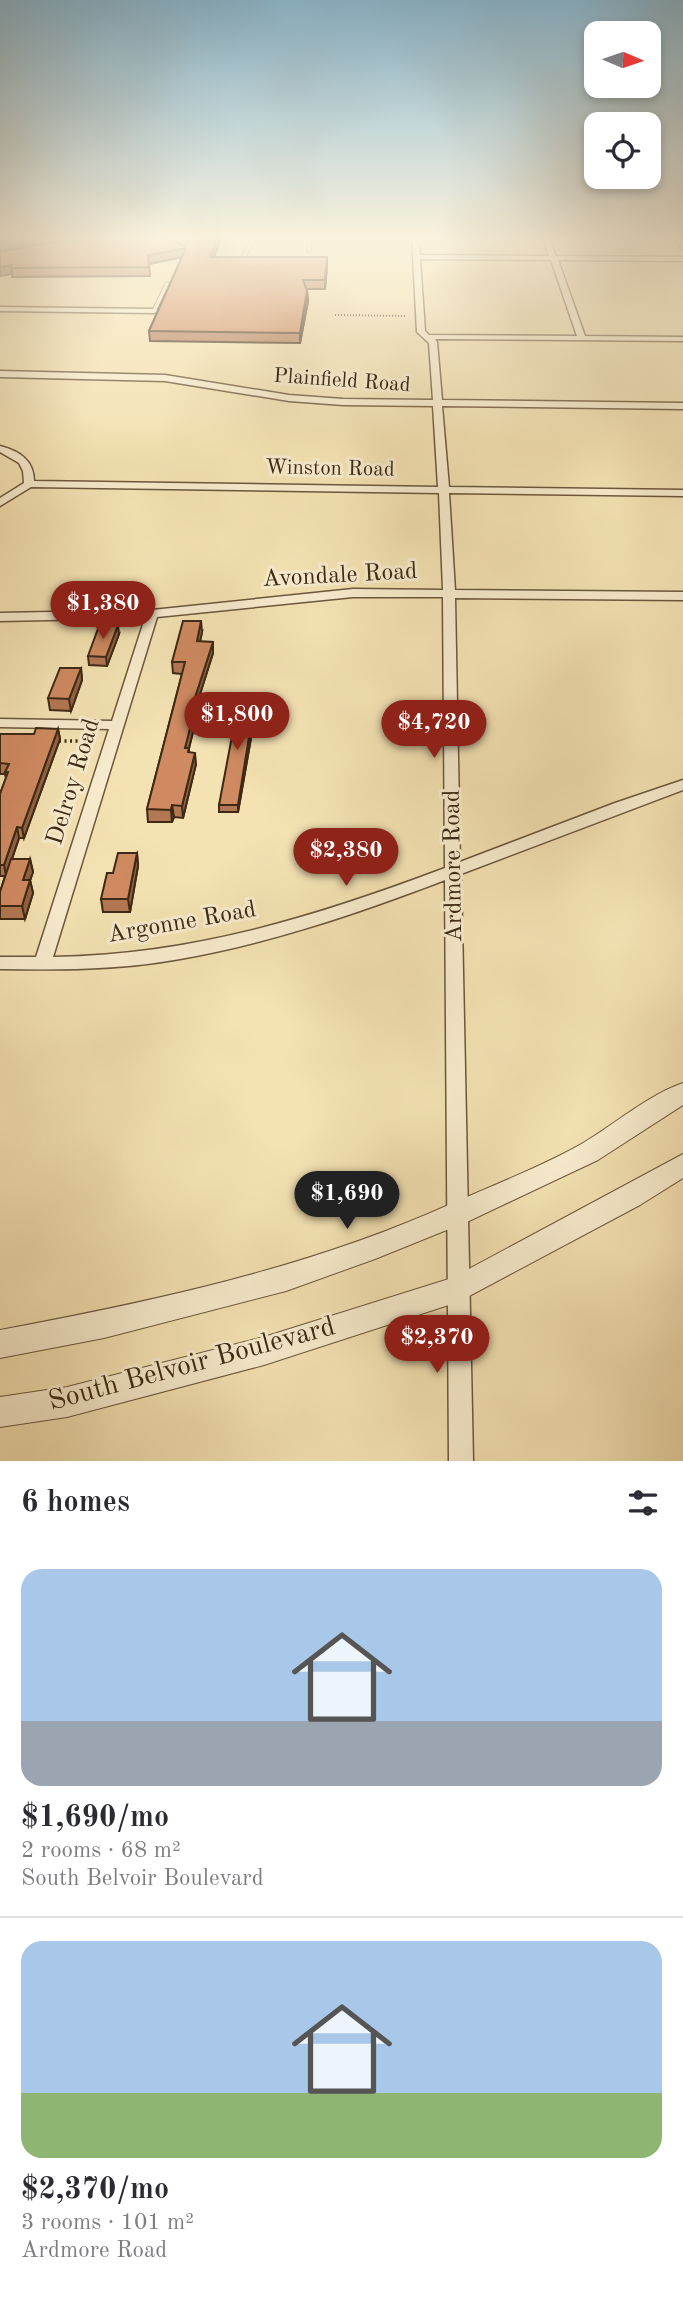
<!DOCTYPE html>
<html lang="en">
<head>
<meta charset="utf-8">
<style>
	body { margin:0; font-family:"Old Standard TT",serif; background:#f2f2f3; color:#2b2b33; height:100vh; display:flex; flex-direction:column; font-size:26px; white-space:nowrap }
	* { box-sizing:border-box; margin:0 }
	p { font-size:23px; color:#7c7c81 }
	.icon { flex:none; width:38px; height:38px; fill:none; stroke:currentColor; stroke-width:2; stroke-linecap:round; stroke-linejoin:round }
	.map { position:relative; height:1461px; overflow:hidden }
	.panel { display:flex; flex-direction:column; background:#fff; flex:1 }
	.panel>* { flex:none }
	.needle { width:46px; rotate:92deg }
	.fabs { position:absolute; left:584px; top:21px; display:grid; gap:14px }
	.fabs a { display:grid; place-items:center; width:77px; height:77px; border-radius:14px; background:#fff; box-shadow:0 4px 10px #0003; font-size:35px }
	.price { position:absolute; translate:-50% -60px; padding:0 16px; border-radius:24px; background:#8f2418; color:#fff; font-size:23px; line-height:46px; filter:drop-shadow(0 2px 4px #0008) }
	.price::after { content:''; position:absolute; left:50%; top:42px; width:21px; height:16px; margin-left:-10px; background:inherit; clip-path:polygon(0 0,100% 0,50% 100%) }
	.price.on { background:#222; color:#fff }
	ul { padding:0; list-style:none }
	li { display:grid; align-content:center; gap:14px; height:371px; padding:0 21px }
	li+li { border-top:2px solid #e1e1e2 }
	li span { display:grid; place-items:center; height:217px; border-radius:21px; color:#555 }
	li>.icon { margin-inline-start:auto }
	span .icon { width:126px; height:126px; fill:#fffc; stroke-width:1 }
	li b { font-size:30px }
	h2 { display:flex; justify-content:space-between; align-items:center; height:84px; padding:0 21px; font-size:30px }
	.map>svg:first-child { display:block }
</style>
</head>
<body>
<div class="map">
<svg width="683" height="1461" viewBox="0 0 683 1461">
	<rect width="100%" height="100%" fill="#f4e2b3"/>
	<filter id="stains"><feTurbulence type="fractalNoise" baseFrequency=".00286" numOctaves="4"/><feColorMatrix values="0 0 0 0 .2 0 0 0 0 .09 0 0 0 0 .02 0 0 0 .5 -.17"/></filter>
	<radialGradient id="worn" r=".72"><stop offset=".6" stop-color="#630" stop-opacity="0"/><stop offset="1" stop-color="#630" stop-opacity=".3"/></radialGradient>
	<g fill="none" stroke-linecap="round" stroke-linejoin="round">
		<g stroke="#6b573c" stroke-width="5">
			<path id="service" d="M309,250L310,237
				M243,259L254,237
				M154,311L167,284"/>
		</g>
		<g stroke="#6b573c" stroke-width="3">
			<path id="minor" d="M412,237H418L420,255L549,256L543,237H549L556,256L683,257V261L558,260L585,336L683,337V341L435,339L437,342L442,400L683,403V409L442,406L449,487L683,490V496L449,493L455,590L683,592V600L455,598L460,862L615,803L683,780V790L461,874L473,1461H449L445,880C359,913 271,943 180,959C121,970 60,970 0,969V957H36L109,729L0,727V719L112,721L145,618L0,621V613L152,610L353,589L443,590L439,493L31,487L0,506V498L24,483L23,471L19,463L0,452V446C19,451 34,460 34,481L438,487L433,406L343,405L289,401L165,381L0,377V371L165,375L289,395L343,399L433,400L429,343L417,332ZM420,259L551,260L577,336L429,335L425,331ZM353,597H443L445,868C315,917 192,955 53,957L157,617Z
				M674,237H680L683,249L681,248Z
				M0,307L154,309L158,311L154,313L0,311Z"/>
		</g>
		<g stroke="#6b573c" stroke-width="2">
			<path id="tertiary" d="M683,1083V1105L598,1160L469,1221L375,1259L286,1291L104,1338L0,1358V1330C154,1301 310,1268 453,1203C496,1184 543,1166 583,1143C615,1124 648,1095 683,1083Z
				M683,1154V1178L640,1205L458,1302L264,1365L67,1417L0,1427V1397L67,1387L264,1337L452,1278Z"/>
		</g>
		<path stroke="#3d2914" stroke-width="2" stroke-dasharray="1 2" stroke-linecap="butt" d="M335,315L407,316"/>
		<path stroke="#3d2914" stroke-width="3.5" stroke-dasharray="2 3.5" stroke-linecap="butt" d="M59,741H91"/>
		<use href="#service" stroke="#f8ecce" stroke-width="3.5"/>
		<use href="#minor" fill="#f8ecce" fill-rule="evenodd"/>
		<use href="#tertiary" fill="#f8ecce" fill-rule="evenodd"/>
	</g>
	<path fill="#b27753" stroke="#3d2914" stroke-width="2" d="M0,237H81L82,241L185,246L189,237H221L214,257L327,266L325,289H307L308,301L300,343L150,341L149,331L182,257L149,264L150,276L12,277V274L0,252L81,237L0,250Z
		M202,632L200,641L213,653L194,713L195,724L189,748V752L196,764L183,818L174,817L172,822H148L147,809L182,674L173,673L172,662Z
		M119,634L107,666L89,665L88,656Z
		M81,668L82,680L71,711L50,710L48,698Z
		M255,694V700L248,731H250L251,738L238,812H219V805Z
		M58,729L60,739L24,838H19L12,859H30L33,872L30,880L33,893L25,919H0V892L5,876H0V794L6,778L5,774H0V734H34Z
		M137,853L138,866L130,912H103L101,899Z"/>
	<path fill="#916144" stroke="#3d2914" stroke-width="2" d="M28,237H82L0,250V241Z
		M218,237H221L211,266L210,257Z
		M186,248L187,256L149,264L148,255Z
		M327,257V266L325,289V280Z
		M12,265V274L0,276V267Z
		M307,291L308,301L300,343V333Z
		M201,621L202,632L198,653L197,641Z
		M118,625L119,634L107,666L106,657Z
		M213,642V653L194,713L195,724L186,760L185,748L190,713Z
		M81,668L82,680L71,711L69,699Z
		M255,694V700L247,738V731Z
		M58,729L60,739L24,838L22,828Z
		M250,731L251,738L238,812V805Z
		M195,753L196,764L183,818L182,806Z
		M172,805L174,817L172,822L171,810Z
		M17,827L19,838L6,876L4,865Z
		M137,853L138,866L130,912L128,899Z
		M30,859L33,872L26,893L23,880Z
		M30,880L33,893L25,919L22,906Z"/>
	<path fill="#cf8a61" stroke="#3d2914" stroke-width="2" d="M0,237H28L0,241Z
		M81,237L75,242L104,237H166L185,246L189,237H218L210,257H327L325,280H303L307,291L300,333L149,331L186,248L148,255L149,267L11,268L12,265L0,267V252Z
		M183,621H201L197,641L213,642L190,713H194L185,748H189L188,752L195,753L182,806L172,805L171,810L147,809L185,662H172Z
		M118,625L106,657L88,656L99,626Z
		M60,668H81L69,699L48,698Z
		M240,694H255L247,731H250L238,805H219Z
		M36,728L58,729L22,828L17,827L4,865H0V794L8,772H5L9,764L0,763V734H34Z
		M118,853H137L128,899H101L107,873H113Z
		M11,859H30L23,880H30L22,906H0V892Z"/>
	<linearGradient id="sky" x2="0" y2="1"><stop stop-color="#89b8d1"/><stop offset="0.54" stop-color="#faf2dd"/><stop offset="1" stop-color="#faf2dd" stop-opacity="0"/></linearGradient>
	<rect width="683" height="441" fill="url(#sky)"/>
	<g text-anchor="middle" dominant-baseline="central" stroke-width="6" stroke-linejoin="round" paint-order="stroke">
		<g font-size="21" fill="#3d2914" stroke="#f8ecce">
			<text transform="translate(342 381) rotate(4)">Plainfield Road</text>
			<text transform="translate(330 469) rotate(1)">Winston Road</text>
		</g>
		<g font-size="24" fill="#3d2914" stroke="#f8ecce">
			<text transform="translate(340 576) rotate(-3)">Avondale Road</text>
			<text transform="translate(74 782) rotate(-73)">Delroy Road</text>
			<text transform="translate(454 866) rotate(-91)">Ardmore Road</text>
			<text transform="translate(182 923) rotate(-10)">Argonne Road</text>
		</g>
		<g font-size="28" fill="#3d2914" stroke="#f8ecce">
			<text transform="translate(192 1365) rotate(-15)">South Belvoir Boulevard</text>
		</g>
	</g>
	<rect width="100%" height="100%" filter="url(#stains)"/>
	<rect width="100%" height="100%" fill="url(#worn)"/>
</svg>
<div class="fabs">
<a><svg class="needle" viewBox="-14 -14 28 28"><path d="M0-13l5 13h-10z" fill="#e53935"/><path d="M0 13l5-13h-10z" fill="#7c7c81"/></svg></a>
<a><svg class="icon" aria-label="locate" viewBox="0 0 24 24"><circle cx="12" cy="12" r="6"/><path d="M12 2v4M12 18v4M2 12h4M18 12h4"/></svg></a>
</div>
<b class="price" style="left:103px;top:641px">$1,380</b>
<b class="price" style="left:237px;top:752px">$1,800</b>
<b class="price" style="left:434px;top:760px">$4,720</b>
<b class="price" style="left:346px;top:888px">$2,380</b>
<b class="price on" style="left:347px;top:1231px">$1,690</b>
<b class="price" style="left:437px;top:1375px">$2,370</b>
</div>
<section class="panel">
<h2>6 homes<svg class="icon" aria-label="filters" viewBox="0 0 24 24"><path d="M4 7h16M4 17h16"/><circle cx="9" cy="7" r="2"/><circle cx="15" cy="17" r="2"/></svg></h2>
<ul>
<li><span style="background:linear-gradient(#a9c7e8 70%,#9aa5b1 0)"><svg class="icon" aria-label="home" viewBox="0 0 24 24"><path d="M3 11l9-7 9 7M6 9v11h12V9"/></svg></span><div><b>$1,690/mo</b><p>2 rooms · 68 m²</p><p>South Belvoir Boulevard</p></div></li>
<li><span style="background:linear-gradient(#a9c7e8 70%,#8fb573 0)"><svg class="icon" aria-label="home" viewBox="0 0 24 24"><path d="M3 11l9-7 9 7M6 9v11h12V9"/></svg></span><div><b>$2,370/mo</b><p>3 rooms · 101 m²</p><p>Ardmore Road</p></div></li>
</ul>
</section>
</body>
</html>
